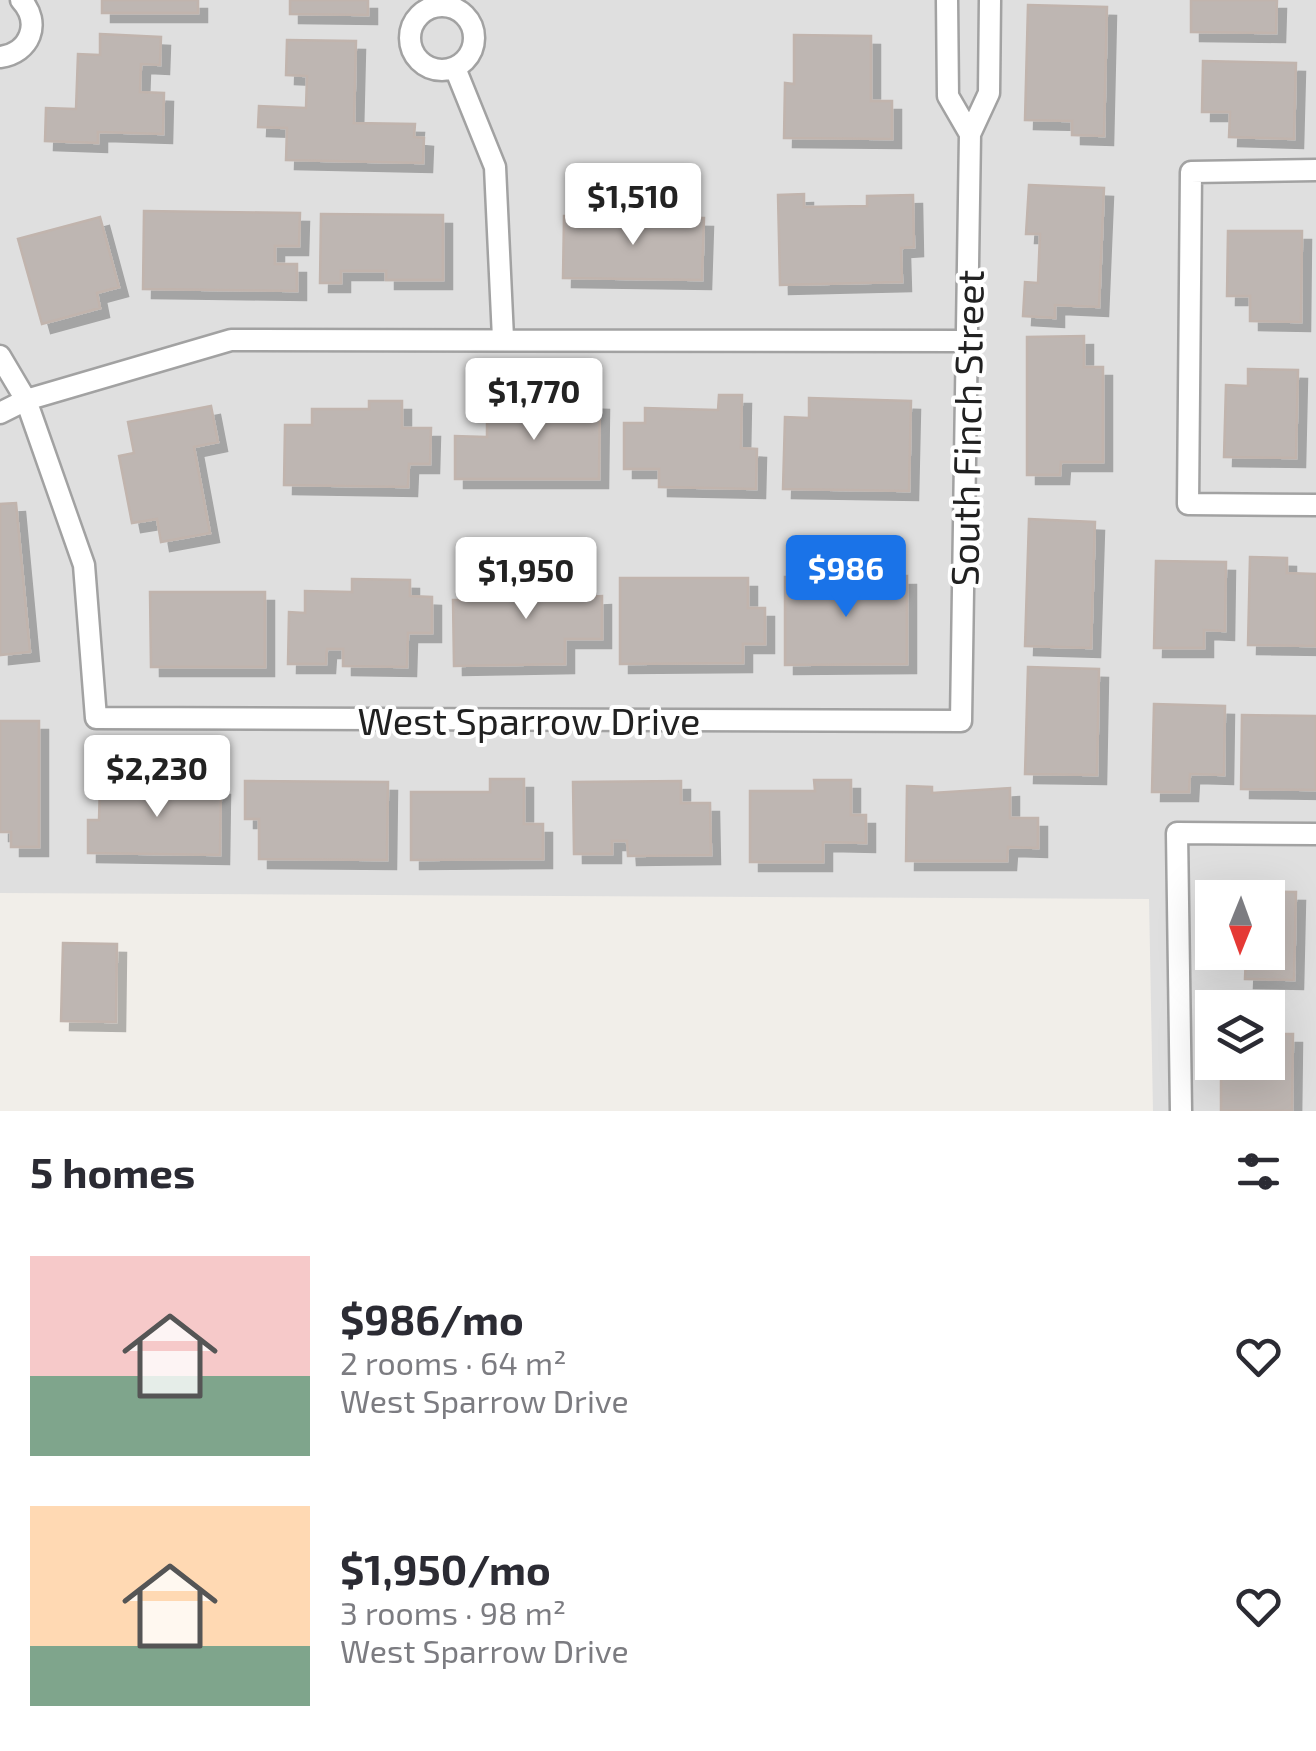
<!DOCTYPE html>
<html lang="en">
<head>
<meta charset="utf-8">
<style>
	body { margin:0; font-family:"Exo 2",sans-serif; background:#f7f7f7; color:#2b2b33; height:100vh; display:flex; flex-direction:column; font-size:38px; white-space:nowrap }
	* { box-sizing:border-box; margin:0 }
	p { font-size:32px; color:#7c7c81 }
	.icon { flex:none; width:55px; height:55px; fill:none; stroke:currentColor; stroke-width:2; stroke-linecap:round; stroke-linejoin:round }
	.map { position:relative; height:1111px; overflow:hidden }
	.drawer { display:flex; flex-direction:column; background:#fff; flex:1 }
	.drawer>* { flex:none }
	.needle { width:65px; rotate:181deg }
	.tools { position:absolute; left:1195px; top:880px; display:grid; gap:20px }
	.tools a { display:grid; place-items:center; width:90px; height:90px; border-radius:0px; background:#fff; box-shadow:0 10px 40px #0002; font-size:50px }
	.price { position:absolute; translate:-50% -85px; padding:0 22px; border-radius:10px; background:#fff; color:#222; font-size:32px; line-height:65px; filter:drop-shadow(0 2px 5px #0008) }
	.price::after { content:''; position:absolute; left:50%; top:60px; width:30px; height:22px; margin-left:-15px; background:inherit; clip-path:polygon(0 0,100% 0,50% 100%) }
	.price.active { background:#1a73e8; color:#fff }
	ul { padding:0; list-style:none }
	li { display:flex; align-items:center; gap:30px; height:250px; padding:0 30px }
	li span { display:grid; place-items:center; flex:none; width:280px; height:200px; border-radius:0px; color:#555 }
	li>.icon { margin-inline-start:auto }
	span .icon { width:120px; height:120px; fill:#fffc; stroke-width:1 }
	li b { font-size:42px }
	h2 { display:flex; justify-content:space-between; align-items:center; height:120px; padding:0 30px; font-size:42px }
	.map>svg:first-child { display:block }
</style>
</head>
<body>
<div class="map">
<svg width="1316" height="1111" viewBox="0 0 1316 1111">
	<defs>
		<filter id="shadow"><feDropShadow dx="9" dy="9" stdDeviation="0" flood-color="#0004"/></filter>
	</defs>
	<rect width="100%" height="100%" fill="#f1eee9"/>
	<path fill="#dfdfdf" fill-rule="evenodd" d="M0,0H1316V1111H1153L1149,899L0,893ZM1212,898H1268V952H1212ZM1212,1008H1268V1062H1212Z"/>
	<path fill="#beb6b2" stroke="#c1b4ad" stroke-width="2.5" filter="url(#shadow)" d="M102,0H198V13H102Z
		M290,0H368V15L290,14Z
		M1191,0H1277L1276,33L1191,32Z
		M1028,5L1107,7L1104,136L1072,135V121L1025,120Z
		M100,34L161,37L160,65L141,64L140,92L164,93L163,134L98,132V143L45,141L46,108L76,109L78,54L100,55Z
		M794,35L871,36V101H892V139L784,138L785,83L794,84Z
		M287,40L356,41L354,123L415,124L414,137L424,138L423,163L286,160L287,128L258,127L259,106L306,108L307,76L286,75Z
		M1203,61L1296,63L1294,139L1229,137L1230,112H1202Z
		M1029,185L1104,188L1099,307L1055,305V318L1023,316L1025,282L1038,283L1040,234H1026Z
		M804,194V207L867,206V196L913,195L914,247L901,248L902,282L780,285L778,195Z
		M144,211L300,213L299,246H275V264H297V291L143,289Z
		M321,214L443,215V280H386V271H341V283H320Z
		M564,216L704,218L702,280L563,278Z
		M100,217L119,287L97,293L100,308L42,324L18,239Z
		M1228,231H1302L1301,322L1250,321V296H1227Z
		M1084,336V367H1103V462H1061L1060,475H1027V337Z
		M1248,369L1298,370L1296,458L1224,457L1226,385L1248,386Z
		M719,395H742L741,448L757,449L756,489L659,487V469H624V423H645V408L718,410Z
		M512,398L600,401L599,479H455V436L487,437V409H512Z
		M809,398L911,401L909,491L783,489L785,417L809,418Z
		M369,401H402V428H431L430,464H409L408,487L284,485L285,425H312V409H369Z
		M211,406L218,442L194,447L210,533L161,542L157,519L132,523L119,456L134,453L128,422Z
		M16,503L30,652L0,655V504Z
		M1029,519L1095,522L1091,648L1025,646Z
		M1250,557L1287,558V573L1316,574V646L1248,645Z
		M1156,561L1226,562L1225,631L1204,630V648H1154Z
		M583,574V597L602,596V639H565V664L454,666L453,600H487V590L513,589V575Z
		M907,576V664L785,665V577Z
		M620,578H748V608H765V644H743V663L620,664Z
		M352,579L410,580V596L432,597V633H408L407,667L343,666V649H327L326,664H288L289,612L305,613V591L352,592Z
		M150,592H265V667H151Z
		M1028,667L1099,669L1097,775L1025,774Z
		M1154,704L1225,706L1224,775L1190,774L1189,792H1152Z
		M1242,715L1316,716V790L1241,789Z
		M0,721H39V847H11V832H0Z
		M490,779H524V824H543V859L411,860V792H490Z
		M814,780H851V815H866V843L823,842V862H750V791H815Z
		M245,781L388,782L387,860L259,859V819H245Z
		M681,781V803H710L711,855L628,856L627,841H612V854H574L573,782Z
		M100,784L221,786L220,855L88,853V820H99Z
		M907,786L932,787V793L1010,788V818H1038V848L1008,847L1007,861H906Z
		M1222,891L1296,892L1294,980L1245,979L1246,954H1220L1268,952V898H1221Z
		M63,943L117,944L116,1022L61,1021Z
		M1268,1034H1293L1292,1111H1221V1062H1268Z"/>
	<g fill="none" stroke-linecap="round" stroke-linejoin="round">
		<g stroke="#a2a2a2" stroke-width="25">
			<path id="street" d="M947,0L948,96L970,134
				M410 38a32 32 0 1 1 64 0a32 32 0 1 1-64 0Z
				M0,57C30,53 42,23 21,0
				M455,68L495,167L503,338
				M1316,170L1191,172L1188,504L1316,505
				M0,356L26,400L84,565L96,718L961,721L970,134L989,93L990,0
				M0,413L26,400L231,340L967,341
				M1181,1111L1177,833L1316,834"/>
		</g>
		<use href="#street" stroke="#fff" stroke-width="20"/>
	</g>
	<g text-anchor="middle" dominant-baseline="central" stroke-width="8" stroke-linejoin="round" paint-order="stroke">
		<g font-size="38" fill="#212121" stroke="#fff">
			<text transform="translate(966 428) rotate(-89)">South Finch Street</text>
			<text x="529" y="720">West Sparrow Drive</text>
		</g>
	</g>
</svg>
<div class="tools">
<a><svg class="needle" viewBox="-14 -14 28 28"><path d="M0-13l5 13h-10z" fill="#e53935"/><path d="M0 13l5-13h-10z" fill="#7c7c81"/></svg></a>
<a><svg class="icon" aria-label="layers" viewBox="0 0 24 24"><path d="M12 4l9 5-9 5-9-5zM3 14l9 5 9-5"/></svg></a>
</div>
<b class="price" style="left:633px;top:248px">$1,510</b>
<b class="price" style="left:534px;top:443px">$1,770</b>
<b class="price active" style="left:846px;top:620px">$986</b>
<b class="price" style="left:526px;top:622px">$1,950</b>
<b class="price" style="left:157px;top:820px">$2,230</b>
</div>
<section class="drawer">
<h2>5 homes<svg class="icon" aria-label="filters" viewBox="0 0 24 24"><path d="M4 7h16M4 17h16"/><circle cx="9" cy="7" r="2"/><circle cx="15" cy="17" r="2"/></svg></h2>
<ul>
<li><span style="background:linear-gradient(#f6c9c9 60%,#7fa58c 0)"><svg class="icon" aria-label="home" viewBox="0 0 24 24"><path d="M3 11l9-7 9 7M6 9v11h12V9"/></svg></span><div><b>$986/mo</b><p>2 rooms · 64 m²</p><p>West Sparrow Drive</p></div><svg class="icon" aria-label="heart" viewBox="0 0 24 24"><path d="M12 20l-8-8c-3-5 5-10 8-4 3-6 11-1 8 4z"/></svg></li>
<li><span style="background:linear-gradient(#ffd9b3 70%,#7fa58c 0)"><svg class="icon" aria-label="home" viewBox="0 0 24 24"><path d="M3 11l9-7 9 7M6 9v11h12V9"/></svg></span><div><b>$1,950/mo</b><p>3 rooms · 98 m²</p><p>West Sparrow Drive</p></div><svg class="icon" aria-label="heart" viewBox="0 0 24 24"><path d="M12 20l-8-8c-3-5 5-10 8-4 3-6 11-1 8 4z"/></svg></li>
</ul>
</section>
</body>
</html>
